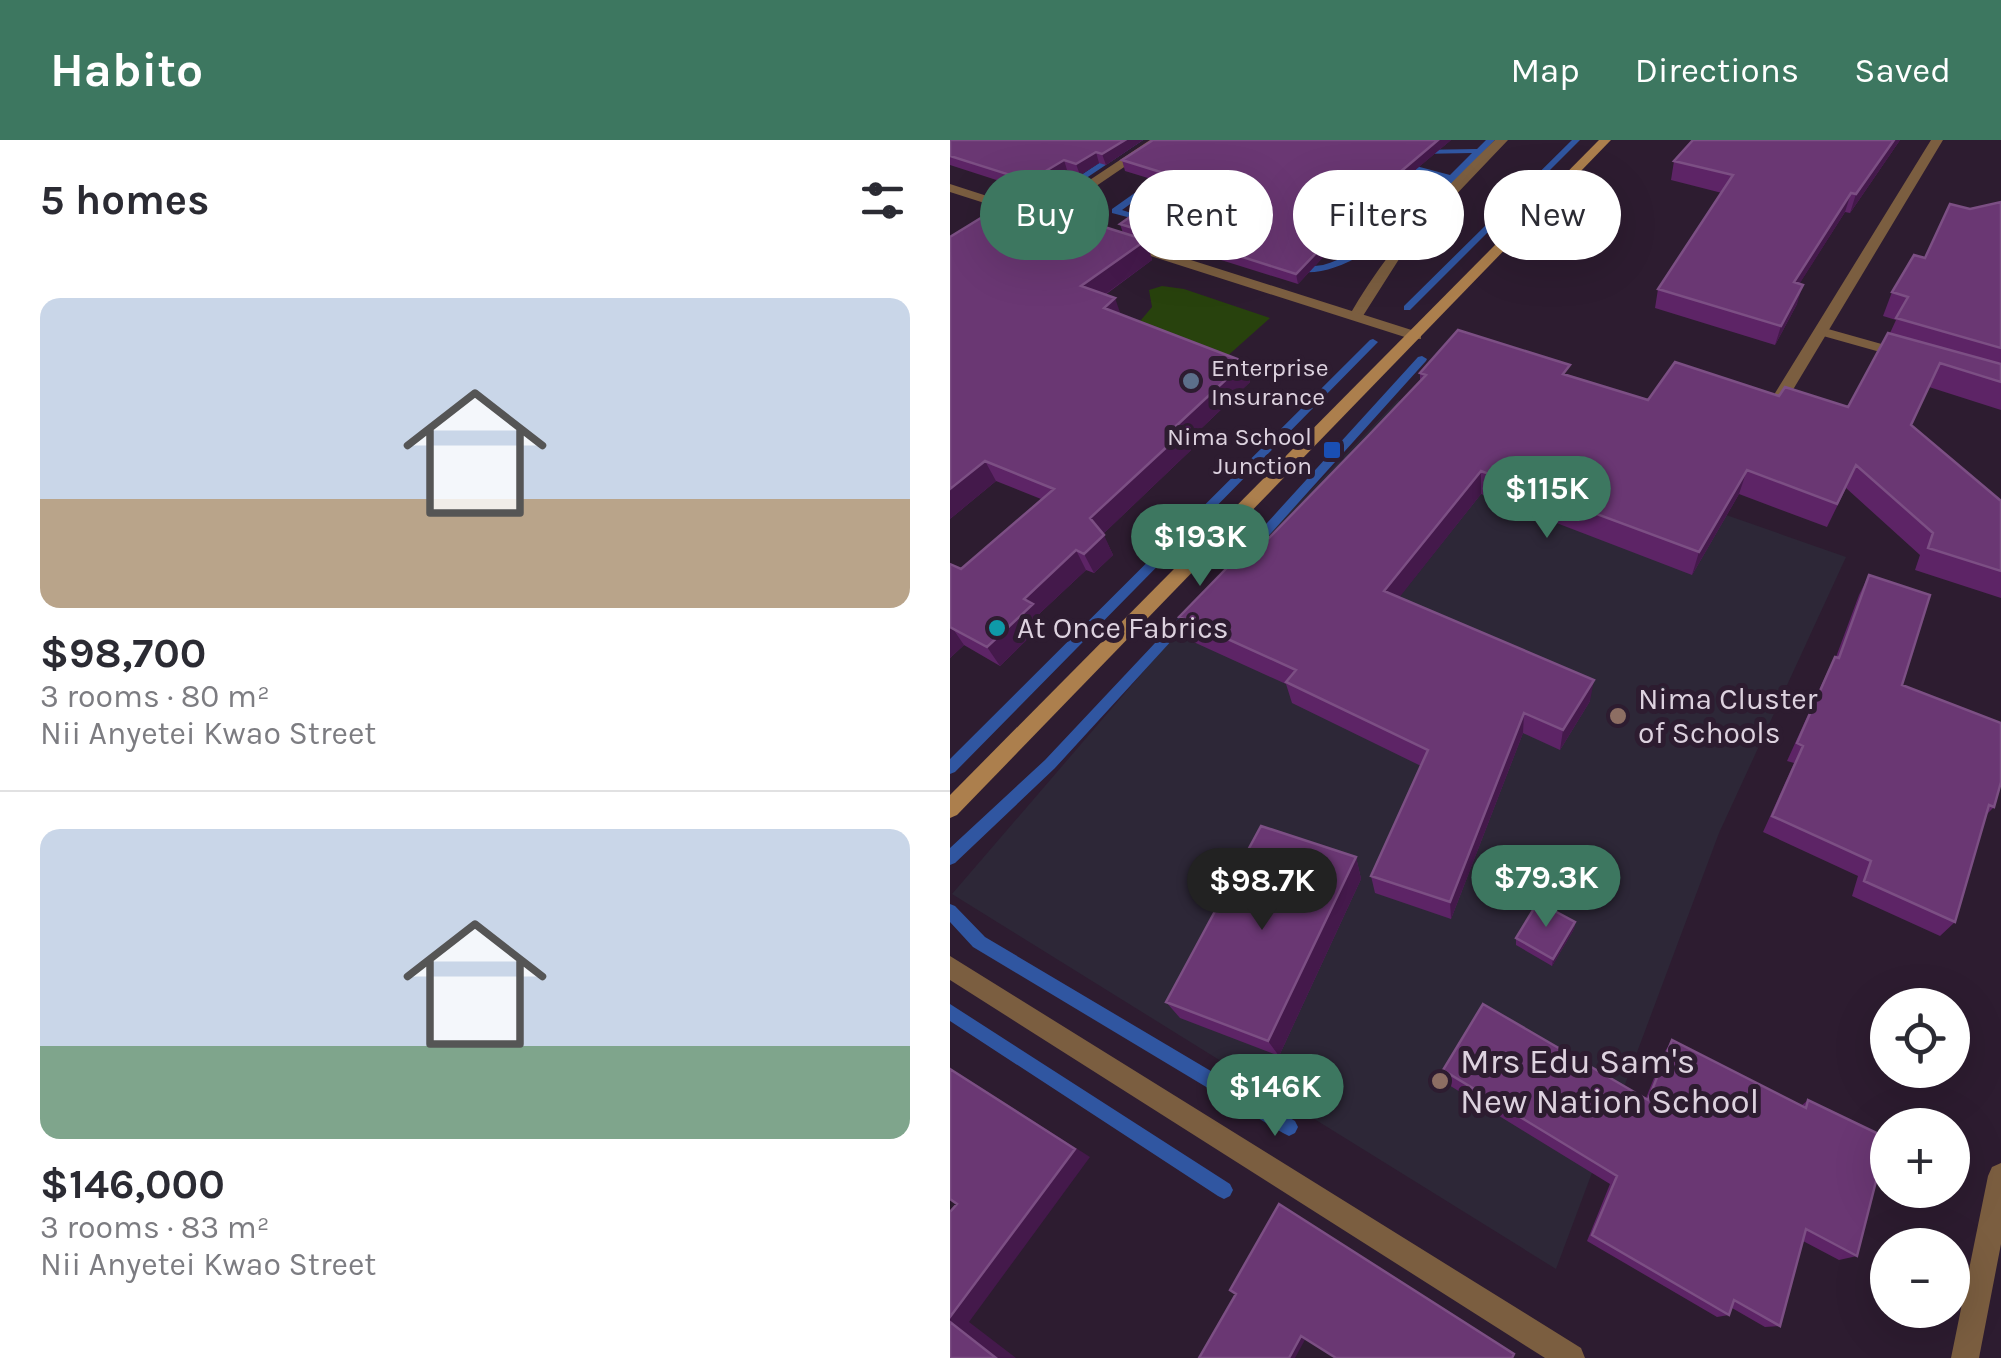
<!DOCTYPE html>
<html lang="en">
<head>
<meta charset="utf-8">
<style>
	body { margin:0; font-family:Karla,sans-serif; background:#f2f2f3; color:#2b2b33; height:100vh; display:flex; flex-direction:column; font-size:38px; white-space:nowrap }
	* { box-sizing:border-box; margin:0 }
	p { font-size:32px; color:#7c7c81 }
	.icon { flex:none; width:55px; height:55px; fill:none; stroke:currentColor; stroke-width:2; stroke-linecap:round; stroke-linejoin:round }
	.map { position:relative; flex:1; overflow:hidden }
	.details { display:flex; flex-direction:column; background:#fff; width:950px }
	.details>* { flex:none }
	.guide { position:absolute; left:30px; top:30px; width:870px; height:90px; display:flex; gap:20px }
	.controls { position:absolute; left:920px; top:848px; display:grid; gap:20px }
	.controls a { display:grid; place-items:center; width:100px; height:100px; border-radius:50%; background:#fff; box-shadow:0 10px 40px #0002; font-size:50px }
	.price { position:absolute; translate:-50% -85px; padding:0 22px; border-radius:35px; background:#3d7760; color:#fff; font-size:32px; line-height:65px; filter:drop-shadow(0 2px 5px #0008) }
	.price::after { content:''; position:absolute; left:50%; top:60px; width:30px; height:22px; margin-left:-15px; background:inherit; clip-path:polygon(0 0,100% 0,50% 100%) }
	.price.current { background:#222; color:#fff }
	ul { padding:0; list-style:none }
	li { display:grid; align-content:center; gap:20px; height:530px; padding:0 40px }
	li+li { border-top:2px solid #e1e1e2 }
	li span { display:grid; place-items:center; height:310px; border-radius:20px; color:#555 }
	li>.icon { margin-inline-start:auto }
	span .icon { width:180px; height:180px; fill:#fffc; stroke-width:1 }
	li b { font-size:42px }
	h2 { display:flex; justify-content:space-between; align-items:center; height:120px; padding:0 40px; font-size:42px }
	.pill { padding:0 35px; border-radius:45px; background:#fff; box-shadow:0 10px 40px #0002; font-size:35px; line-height:90px }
	.pill.current { background:#3d7760; color:#fff }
	header { display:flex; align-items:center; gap:60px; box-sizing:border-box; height:140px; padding:0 50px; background:#3d7760; color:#fff }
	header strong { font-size:48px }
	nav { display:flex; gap:55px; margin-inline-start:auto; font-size:35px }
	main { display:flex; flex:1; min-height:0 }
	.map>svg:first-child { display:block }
</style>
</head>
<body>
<header>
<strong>Habito</strong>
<nav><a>Map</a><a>Directions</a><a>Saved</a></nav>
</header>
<main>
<section class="details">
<h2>5 homes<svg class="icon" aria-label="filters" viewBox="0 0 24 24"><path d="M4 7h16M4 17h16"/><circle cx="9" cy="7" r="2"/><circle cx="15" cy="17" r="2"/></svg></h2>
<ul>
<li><span style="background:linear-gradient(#c9d6e8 65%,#b9a48a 0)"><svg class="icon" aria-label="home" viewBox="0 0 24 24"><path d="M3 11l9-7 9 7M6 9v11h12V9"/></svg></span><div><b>$98,700</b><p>3 rooms · 80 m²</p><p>Nii Anyetei Kwao Street</p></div></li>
<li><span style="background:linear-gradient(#c9d6e8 70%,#7fa58c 0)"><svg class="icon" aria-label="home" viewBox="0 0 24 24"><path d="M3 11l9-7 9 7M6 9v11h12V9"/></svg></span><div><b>$146,000</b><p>3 rooms · 83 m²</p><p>Nii Anyetei Kwao Street</p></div></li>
</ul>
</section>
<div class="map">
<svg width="1051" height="1218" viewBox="0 0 1051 1218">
	<rect width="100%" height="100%" fill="#2d1c30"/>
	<path fill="#2d2737" d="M448,260L896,417L769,693L606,1129L2,754L255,460Z"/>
	<path fill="#28420d" d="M212,146L234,149L320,178L274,219L186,186L202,167L199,150Z"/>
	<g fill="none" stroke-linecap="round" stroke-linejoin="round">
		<path fill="#3056a1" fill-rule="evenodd" d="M184,0H193L99,63L92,61Z
			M536,0H545C506,41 400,153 340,129C350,125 362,127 373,125C387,121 399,115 411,108L371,95V91L418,104L421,102L447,83L496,39L466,30V26L500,35L522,13L469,14L465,12L466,10L527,9Z
			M622,0H630L460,170H454V166Z
			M220,28L227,30L172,70L200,79V83L162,73V69Z
			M423,199L428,202L426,204L5,632L0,634V619L420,200Z
			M472,216L477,219L476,221L304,412H296L294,409L296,406L468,217Z
			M241,467L247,472L245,475L105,628L5,723L0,725V708L95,620L237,469Z
			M0,764L5,766L35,797L345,981L348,987L345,993L339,996L333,993L23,807L0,782Z
			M0,864L280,1044L283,1050L280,1056L274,1059L268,1056L0,881Z"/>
		<path fill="#7b5e40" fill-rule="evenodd" d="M545,0H558L458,105L411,179H401L399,176C438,108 488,54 545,0Z
			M871,187L960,212L962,215L955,219L866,194L864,191Z"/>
		<path fill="#7b5e40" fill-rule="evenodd" d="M200,0H214L102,76L471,193V199H461L0,52V44L90,73Z
			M981,0H993L838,258L830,263L825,261L822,258Z
			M0,816L631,1208L635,1218H595L0,840Z
			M1051,1023V1104L1029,1218H1001L1038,1036L1042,1027Z"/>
		<path fill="#ac7f4d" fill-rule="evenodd" d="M649,0H661L7,675L0,678V655Z"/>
	</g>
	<path fill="#5d2466" d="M0,0H193L156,25L149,23L130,35L117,30L83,52L0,25Z
		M203,0H501L459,35L476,40L477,51L415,105L392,97L348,144L223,105L218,109L197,102L202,120L155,155L170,174L295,222L300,242L238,301L241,310L153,394L163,415L144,433L136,430L89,474L94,483L50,526L14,505L0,518V424L11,429L91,359L46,341L0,379L137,96L173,93L170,84L224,46L175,31L172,20Z
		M743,0H950L900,73L895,72L849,144L847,164L825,205L705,168L708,149L772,53L721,40L724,21Z
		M1051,62V270L979,247L961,285L1051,361V458L965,430L970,415L896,348L877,387L789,354L742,435L531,354L449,457L640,561L610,610L573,593L501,779L425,753L421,736L471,626L342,563L336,544L237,499L229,477L319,398L470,241V233L619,236L698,260L829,256L898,267L940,193L946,180L933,176L942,152L1020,69Z
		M919,435L952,545L1044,667L1036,675L1005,782L990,796L902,756L908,736L813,692L844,623L837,621L876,535L886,517L909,455Z
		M406,717L411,739L329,916L230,878L216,862Z
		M625,782L624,789L602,826L566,805V798Z
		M722,900L851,966L858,960L907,1116L889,1120L853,1101L830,1186L815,1187L782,1168L779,1175L767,1177L637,1101L660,1044L494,942L493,930L696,958L714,913Z"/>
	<path fill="#44194b" d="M175,0H193L156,25L152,14Z
		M488,0H501L450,43L449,33Z
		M944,0H950L900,73L906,54Z
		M146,12L149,23L130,35L126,24Z
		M114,20L117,30L83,52L79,41Z
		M476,40L477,51L415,105L414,94Z
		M901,53L895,72L838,162L844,142Z
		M391,87L392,97L348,144L346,134Z
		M220,94L223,105L218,109L215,98Z
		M196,100L202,120L139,166L131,146Z
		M853,145L847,164L825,205L831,186Z
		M165,158L172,178L154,168Z
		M295,222L300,242L238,301L241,310L149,398L140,378L226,286Z
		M35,321L46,341L0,379V349Z
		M797,330L789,354L742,435L749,412Z
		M531,331V354L437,473L434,451Z
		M154,395L163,415L144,433L134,414Z
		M126,410L136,430L89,474L94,483L50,526L37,507L74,459Z
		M1,486L14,505L0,518V487Z
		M644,540L640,561L610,610L613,590Z
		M574,573L573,593L501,779L500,762Z
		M406,717L411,739L329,916L318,901Z
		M625,782L624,789L602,826L603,819Z
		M0,928L140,1017L19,1182L66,1218H46L0,1182V1177L125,1009Z
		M351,1196H357L345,1218H339Z"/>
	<path fill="#6a3773" stroke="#7c4f84" stroke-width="2.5" d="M0,0H175L152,14L146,12L126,24L114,20L79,41L0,16Z
		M203,0H488L449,33L476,40L414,94L391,87L346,134L220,94L215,98L170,84L233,39L172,20Z
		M743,0H944L906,54L901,53L844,142L853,145L831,186L708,149L783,35L724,21Z
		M1051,62V208L946,178L958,157L942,152L964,115L975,118L1000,64L1020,69Z
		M47,68L137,96L151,86L196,100L131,146L165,158L154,168L295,222L226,286L235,290L140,378L154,395L134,414L126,410L74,459L83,464L37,507L0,487V424L11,429L104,349L35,321L0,349V97Z
		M508,190L620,225L613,234L698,260L725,222L829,256L835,247L898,267L938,193L1051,224V242L990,223L961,285L1051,361V431L978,408L983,393L906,325L887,364L797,330L749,412L531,331L434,451L644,540L613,590L574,573L500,762L421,736L478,610L336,542L346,530L229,477L310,394L319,398L418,296L476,235L470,233Z
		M919,435L980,455L952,545L1051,583V642L1044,667L1039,665L1005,782L914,741L921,721L822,676L853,606L847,603L885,517L889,518Z
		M311,686L406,717L318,901L216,862Z
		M588,762L625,782L603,819L566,798Z
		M533,864L698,960L722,900L856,968L858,960L937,998L907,1116L856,1089L830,1186L784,1160L779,1175L642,1095L667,1036L493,930Z
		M0,929L125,1009L0,1177V1072L7,1064L0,1059Z
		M329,1064L564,1214L562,1218H386L351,1196L339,1218H249L286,1154L280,1150Z
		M0,1182L46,1218H0Z"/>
	<circle fill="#5c6f8a" stroke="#2d1c30" stroke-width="4" cx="241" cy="241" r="10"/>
	<rect fill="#1a4fb4" stroke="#2d1c30" stroke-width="4" x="372" y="300" width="20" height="20" rx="5"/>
	<circle fill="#0f9aa8" stroke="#2d1c30" stroke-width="4" cx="47" cy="488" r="10"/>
	<g fill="#8d6e63" stroke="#2d1c30" stroke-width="4">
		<circle cx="668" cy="576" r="10"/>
		<circle cx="490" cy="941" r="10"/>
	</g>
	<g text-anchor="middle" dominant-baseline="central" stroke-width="10" stroke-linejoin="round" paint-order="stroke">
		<g font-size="25" fill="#ddd2df" stroke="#2d1c30" text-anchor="start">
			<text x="261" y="227">Enterprise<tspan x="261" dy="29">Insurance</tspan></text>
			<text x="362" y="296" text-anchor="end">Nima School<tspan x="362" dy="29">Junction</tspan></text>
		</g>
		<g font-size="30" fill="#ddd2df" stroke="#2d1c30" text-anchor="start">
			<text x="67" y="488">At Once Fabrics</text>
			<text x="688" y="559">Nima Cluster<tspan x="688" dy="34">of Schools</tspan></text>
		</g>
		<g font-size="35" fill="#ddd2df" stroke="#2d1c30" text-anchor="start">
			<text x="510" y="921">Mrs Edu Sam's<tspan x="510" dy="40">New Nation School</tspan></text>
		</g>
	</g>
</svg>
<div class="controls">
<a><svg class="icon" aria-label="locate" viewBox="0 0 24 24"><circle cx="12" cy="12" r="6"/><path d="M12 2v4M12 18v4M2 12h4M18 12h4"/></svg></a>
<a>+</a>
<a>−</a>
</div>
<b class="price" style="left:597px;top:401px">$115K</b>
<b class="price" style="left:250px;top:449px">$193K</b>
<b class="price" style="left:596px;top:790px">$79.3K</b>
<b class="price current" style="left:312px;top:793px">$98.7K</b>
<b class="price" style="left:325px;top:999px">$146K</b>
<div class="guide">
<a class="pill current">Buy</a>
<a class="pill">Rent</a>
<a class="pill">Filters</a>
<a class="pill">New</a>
</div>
</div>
</main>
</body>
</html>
